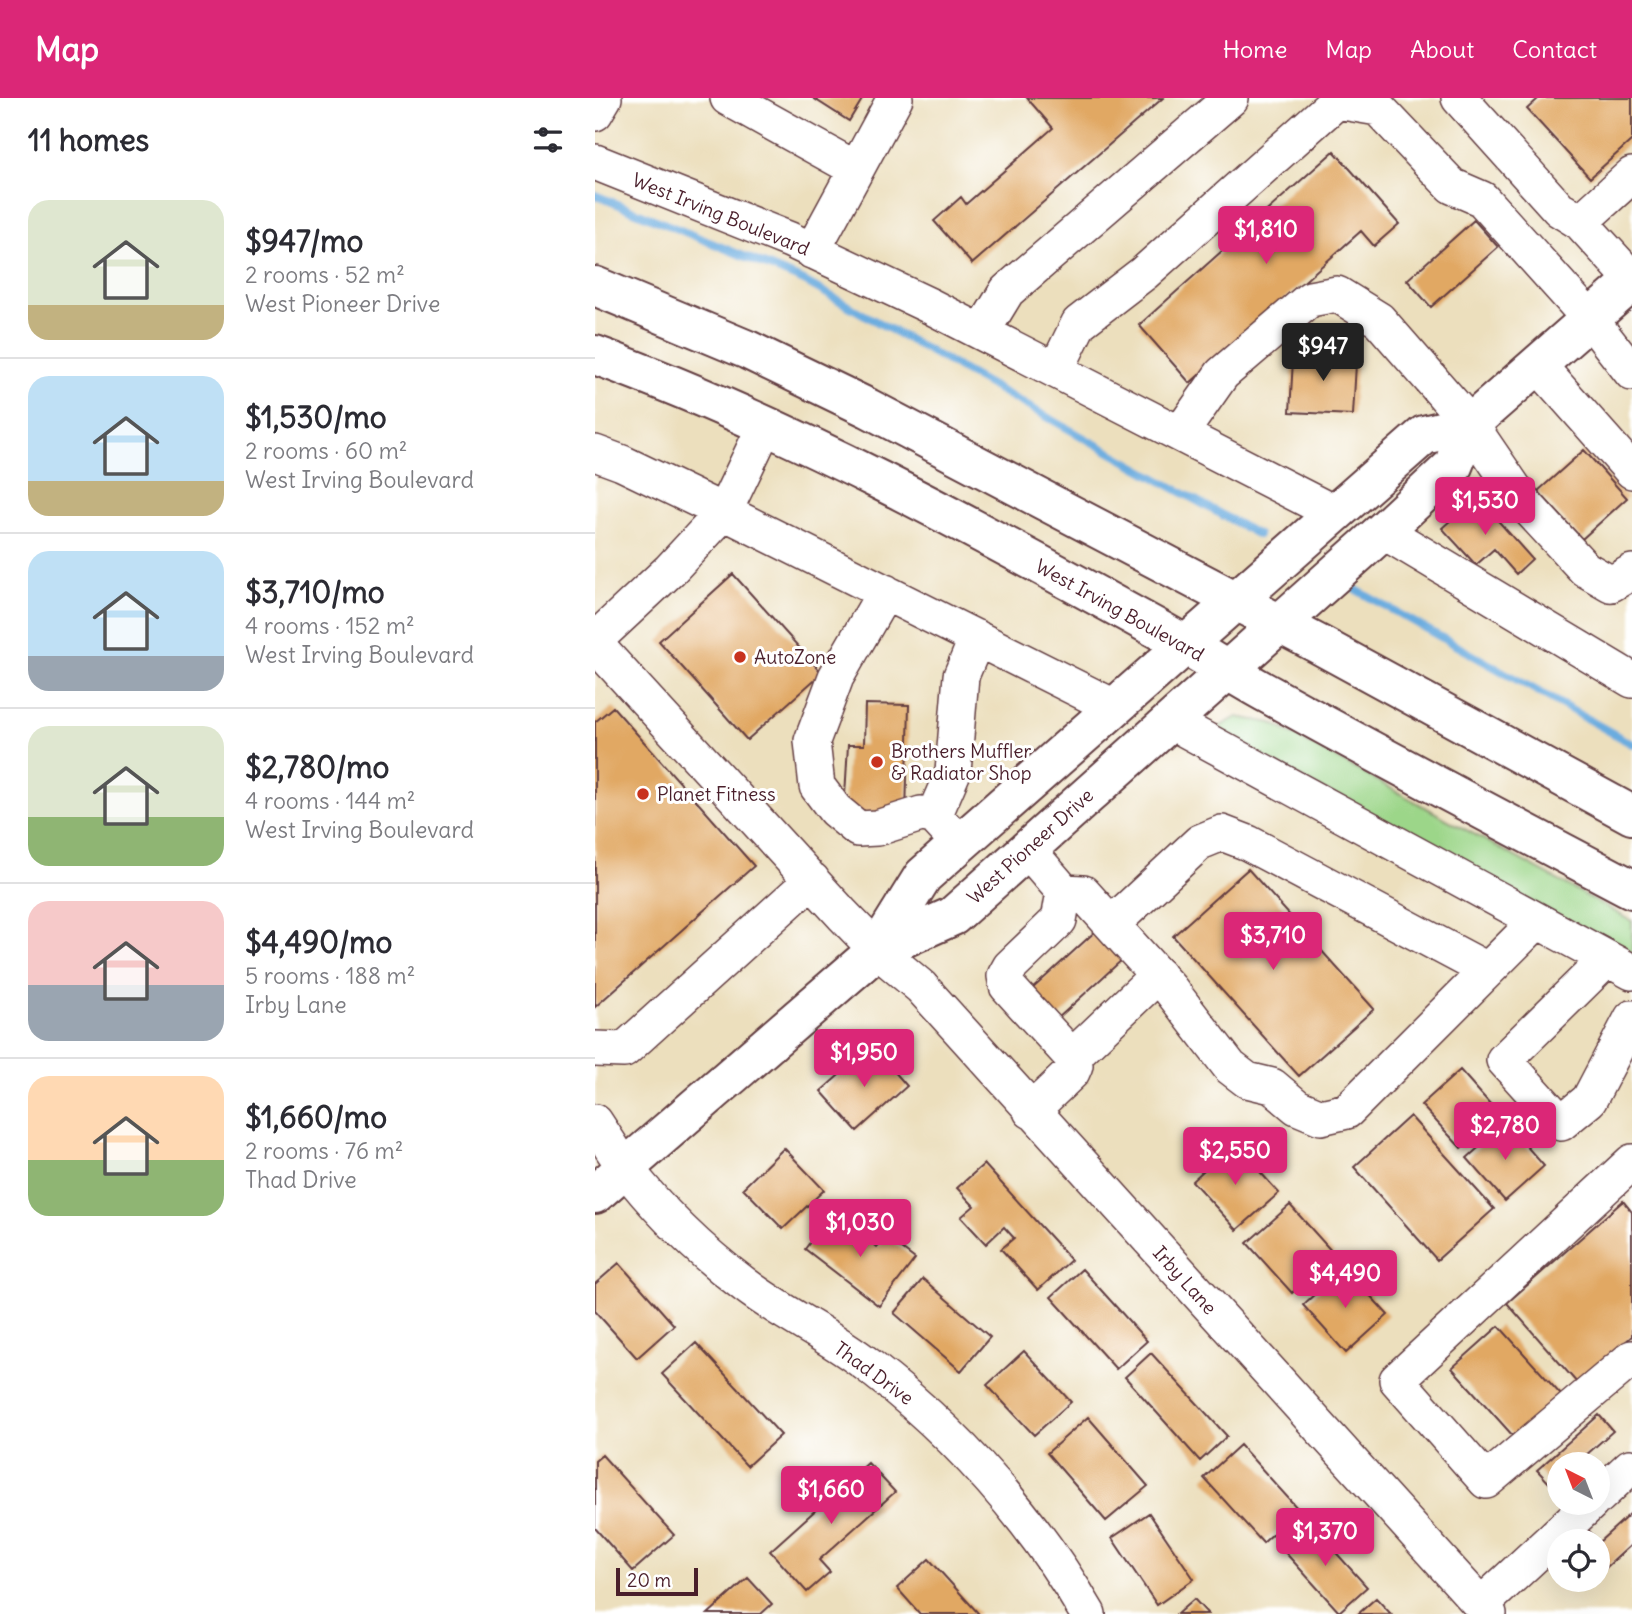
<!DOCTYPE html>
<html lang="en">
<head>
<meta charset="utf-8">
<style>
	body { margin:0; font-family:Delius,sans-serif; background:#f2f2f3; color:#2b2b33; height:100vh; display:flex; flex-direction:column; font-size:26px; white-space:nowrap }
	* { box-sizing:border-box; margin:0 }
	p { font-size:23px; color:#7c7c81 }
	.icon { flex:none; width:38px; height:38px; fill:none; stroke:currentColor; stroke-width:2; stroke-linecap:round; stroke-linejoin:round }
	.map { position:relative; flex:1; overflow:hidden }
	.side { display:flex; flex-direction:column; background:#fff; width:595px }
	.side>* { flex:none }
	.needle { width:46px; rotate:318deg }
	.fabs { position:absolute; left:952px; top:1354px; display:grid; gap:14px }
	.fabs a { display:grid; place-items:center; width:63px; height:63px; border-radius:50%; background:#fff; box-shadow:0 7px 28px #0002; font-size:35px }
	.scale { position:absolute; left:21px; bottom:18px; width:82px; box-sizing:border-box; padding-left:7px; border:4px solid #4a1f2b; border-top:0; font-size:19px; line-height:24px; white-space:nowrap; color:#4a1f2b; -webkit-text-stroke:5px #fff; paint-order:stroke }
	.price { position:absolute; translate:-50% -60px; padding:0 16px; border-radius:7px; background:#db2777; color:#fff; font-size:23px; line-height:46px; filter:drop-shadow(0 2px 4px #0008) }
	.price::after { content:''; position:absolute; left:50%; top:42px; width:21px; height:16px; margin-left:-10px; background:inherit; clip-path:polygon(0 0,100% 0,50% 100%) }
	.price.current { background:#222; color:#fff }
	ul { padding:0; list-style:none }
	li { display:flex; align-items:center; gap:21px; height:175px; padding:0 28px }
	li+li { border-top:2px solid #e1e1e2 }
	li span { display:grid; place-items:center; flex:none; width:196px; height:140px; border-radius:21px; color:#555 }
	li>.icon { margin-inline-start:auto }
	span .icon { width:84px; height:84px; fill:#fffc; stroke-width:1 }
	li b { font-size:30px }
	h2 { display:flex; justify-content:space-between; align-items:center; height:84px; padding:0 28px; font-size:30px }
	header { display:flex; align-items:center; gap:42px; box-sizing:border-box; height:98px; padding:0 35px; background:#db2777; color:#fff }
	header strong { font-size:33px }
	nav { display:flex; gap:38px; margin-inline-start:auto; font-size:24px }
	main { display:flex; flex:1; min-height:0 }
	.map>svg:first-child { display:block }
</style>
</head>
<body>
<header>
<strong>Map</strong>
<nav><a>Home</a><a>Map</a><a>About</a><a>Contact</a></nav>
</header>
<main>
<section class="side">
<h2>11 homes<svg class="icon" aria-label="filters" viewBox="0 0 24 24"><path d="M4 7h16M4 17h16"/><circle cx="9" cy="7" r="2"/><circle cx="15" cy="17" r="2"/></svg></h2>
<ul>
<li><span style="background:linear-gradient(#dfe7d0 75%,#c2b280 0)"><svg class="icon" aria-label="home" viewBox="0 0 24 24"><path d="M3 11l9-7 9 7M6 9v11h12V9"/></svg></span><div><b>$947/mo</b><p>2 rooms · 52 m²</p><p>West Pioneer Drive</p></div></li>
<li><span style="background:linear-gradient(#bfe0f5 75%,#c2b280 0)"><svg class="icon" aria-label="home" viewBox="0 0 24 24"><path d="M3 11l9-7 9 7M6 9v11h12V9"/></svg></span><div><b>$1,530/mo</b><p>2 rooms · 60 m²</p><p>West Irving Boulevard</p></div></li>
<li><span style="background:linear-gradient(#bfe0f5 75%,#9aa5b1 0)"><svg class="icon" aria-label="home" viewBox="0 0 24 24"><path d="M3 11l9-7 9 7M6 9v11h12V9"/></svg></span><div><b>$3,710/mo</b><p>4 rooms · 152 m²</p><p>West Irving Boulevard</p></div></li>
<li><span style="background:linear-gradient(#dfe7d0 65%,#8fb573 0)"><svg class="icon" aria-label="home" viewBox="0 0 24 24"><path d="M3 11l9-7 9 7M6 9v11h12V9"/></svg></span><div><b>$2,780/mo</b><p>4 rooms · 144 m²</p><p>West Irving Boulevard</p></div></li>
<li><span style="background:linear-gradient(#f6c9c9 60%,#9aa5b1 0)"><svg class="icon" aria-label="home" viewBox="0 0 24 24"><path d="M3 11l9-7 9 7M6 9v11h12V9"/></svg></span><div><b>$4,490/mo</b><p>5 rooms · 188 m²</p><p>Irby Lane</p></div></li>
<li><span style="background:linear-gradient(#ffd9b3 60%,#8fb573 0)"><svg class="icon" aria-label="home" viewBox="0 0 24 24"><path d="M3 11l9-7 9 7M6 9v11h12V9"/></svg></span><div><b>$1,660/mo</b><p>2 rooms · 76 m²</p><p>Thad Drive</p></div></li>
</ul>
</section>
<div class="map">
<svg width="1037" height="1516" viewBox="0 0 1037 1516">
	<rect width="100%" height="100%" fill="#fff"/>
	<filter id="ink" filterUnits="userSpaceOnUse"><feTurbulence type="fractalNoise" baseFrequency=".0143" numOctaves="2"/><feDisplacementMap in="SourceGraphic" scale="14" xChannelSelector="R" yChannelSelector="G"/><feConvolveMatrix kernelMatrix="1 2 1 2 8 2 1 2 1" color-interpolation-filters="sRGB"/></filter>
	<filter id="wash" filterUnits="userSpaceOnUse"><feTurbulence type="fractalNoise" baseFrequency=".00686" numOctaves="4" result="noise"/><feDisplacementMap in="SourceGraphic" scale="28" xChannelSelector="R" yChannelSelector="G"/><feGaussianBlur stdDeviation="1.57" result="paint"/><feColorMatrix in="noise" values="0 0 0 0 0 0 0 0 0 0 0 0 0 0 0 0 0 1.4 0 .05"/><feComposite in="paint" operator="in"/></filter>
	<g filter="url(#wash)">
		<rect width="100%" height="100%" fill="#ecdfbd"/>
		<path fill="#9cd689" stroke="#737a5a" stroke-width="2" d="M642,619L677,625L1037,823V859L621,634L624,629Z"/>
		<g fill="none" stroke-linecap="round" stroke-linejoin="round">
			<path stroke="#6bacdf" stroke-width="8" d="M0,97L209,183L663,437
				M756,489L1037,646"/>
		</g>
		<g id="blocks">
			<path fill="#e1a864" d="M218,0H268L254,23Z
				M432,0H568L377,166L339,123L366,99L371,106L458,30Z
				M944,0H1037V42L995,80L932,11Z
				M739,53L804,126L779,148L766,133L595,285L544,227Z
				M879,122L903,149L836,209L812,182Z
				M716,247L746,248L745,265L761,266L758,317L695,314L698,262L715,263Z
				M989,352L1032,400L987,441L943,393Z
				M882,399L937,461L921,476L899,451L881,467L847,430Z
				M138,476L227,575L152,642L64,543Z
				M270,606L314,607L311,716L249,715L253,647H269Z
				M18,609L159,768L0,909V624Z
				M653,771L779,911L704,978L578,838Z
				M503,831L529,860L462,921L436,892Z
				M277,948L312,988L262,1033L226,993Z
				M865,972L904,1016L866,1050L826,1007Z
				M815,1018L899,1111L842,1162L759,1069Z
				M911,1025L949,1068L910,1103L872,1060Z
				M639,1045L684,1095L642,1132L597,1083Z
				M189,1050L229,1092L188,1131L148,1090Z
				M389,1066L476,1162L443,1192L406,1151L419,1140L409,1129L391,1146L366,1119L379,1108L362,1090Z
				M1028,1103L1037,1114V1238L983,1286L912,1205Z
				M695,1107L739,1156L697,1195L652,1145Z
				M238,1114L282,1149L291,1139L320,1161L284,1208L210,1151Z
				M24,1165L79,1227L42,1260L0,1213V1186Z
				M749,1169L793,1217L751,1255L708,1207Z
				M487,1171L552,1243L521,1271L456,1199Z
				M328,1181L395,1239L366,1273L299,1215Z
				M904,1228L966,1297L919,1339L857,1270Z
				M101,1245L186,1337L152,1368L67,1276Z
				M429,1253L476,1304L439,1337L392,1287Z
				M556,1255L632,1338L605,1363L530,1279Z
				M1004,1317L1018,1333L980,1367H964V1381L957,1388L942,1372Z
				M493,1319L553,1388L511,1423L452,1355Z
				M645,1347L704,1412L668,1445L609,1380Z
				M7,1357L79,1437L38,1473L0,1430V1363Z
				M273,1365L300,1394L224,1462L235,1474L212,1494L175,1453Z
				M1037,1414V1446L1003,1477V1444H969L988,1426L1004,1444Z
				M554,1415L599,1481L562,1507L517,1440Z
				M716,1427L772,1489L744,1514L688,1452Z
				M334,1461L384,1516H325L302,1490Z
				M153,1480L177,1506L166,1516H113Z
				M781,1500L796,1516H763Z
				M599,1501L613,1516H582Z"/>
		</g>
	</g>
	<g filter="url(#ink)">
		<use href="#blocks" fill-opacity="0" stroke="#623c41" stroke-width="2"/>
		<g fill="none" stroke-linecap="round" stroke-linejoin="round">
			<g stroke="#623c41" stroke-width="38">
				<path id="minor" d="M133,0L261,71
					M864,0L964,111L985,124L1037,181
					M0,15L9,0
					M0,64L195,142L333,207L739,415
					M985,124L1037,77
					M217,153L300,0
					M387,234L412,193L636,0
					M943,267L1037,373
					M461,272L484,225L549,175L742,3L783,10L857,88L887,101L995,221L1037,275
					M585,336L627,276L715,201L742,196L784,222L875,326L929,405L990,471L1016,486L1037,474
					M0,355L27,365L129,414L519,609
					M788,433L1037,582
					M290,494L241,579L217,643L222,688L240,712L263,731L282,730L326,716L339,718L365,746
					M0,542L75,472L129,414L170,328
					M0,546L248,817L282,852L326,889L894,1516
					M575,623L1037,874
					M339,718L358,674L366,578L382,540
					M432,751L469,794L488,795L575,891L635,969L652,982L677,988L702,1009L726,1019L752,1013L942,823
					M517,826L605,744L627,735L653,745L892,872
					M1012,861L909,962L966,1025L994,1002L1037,920
					M0,951L29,952L217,782
					M477,959L563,877
					M436,1013L477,974L480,967L477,959L412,888L410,878L415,869L464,822L469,794
					M0,1024C10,1039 19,1054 29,1068C63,1112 106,1154 150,1187C189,1217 235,1237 274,1268C362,1336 437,1420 493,1516
					M1037,1064L802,1282L891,1383L1037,1260
					M1003,1399L1035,1369
					M886,1507L996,1405"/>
			</g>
			<g stroke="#623c41" stroke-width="42">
				<path id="major" d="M0,188L153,252L273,310L723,546L1037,717
					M0,257C194,328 378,429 559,529C598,550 636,576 675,597C795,664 916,727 1037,791
					M282,852L328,778L829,337L875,326
					M0,1096L282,852L358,818L788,433L858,368L875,326L1037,184"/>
			</g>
			<use href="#minor" stroke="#fff" stroke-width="35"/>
			<use href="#major" stroke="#fff" stroke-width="38"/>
		</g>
	</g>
	<g fill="#c8321e" stroke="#fff" stroke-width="2.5">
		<circle cx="145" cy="559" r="7"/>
		<circle cx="282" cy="664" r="7"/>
		<circle cx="48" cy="696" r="7"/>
	</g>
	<g text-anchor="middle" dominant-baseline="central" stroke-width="6" stroke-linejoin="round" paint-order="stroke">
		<g font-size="19" fill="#4a1f2b" stroke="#fff">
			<text transform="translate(126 116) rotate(22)">West Irving Boulevard</text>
			<text transform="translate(525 512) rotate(29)">West Irving Boulevard</text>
			<text transform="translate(435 748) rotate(-42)">West Pioneer Drive</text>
			<text transform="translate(590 1182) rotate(48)">Irby Lane</text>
			<text transform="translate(279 1275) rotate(36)">Thad Drive</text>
		</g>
		<g font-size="19" fill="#4a1f2b" stroke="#fff" text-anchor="start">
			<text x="159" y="559">AutoZone</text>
			<text x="296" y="653">Brothers Muffler<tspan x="296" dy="22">&amp; Radiator Shop</tspan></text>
			<text x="62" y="696">Planet Fitness</text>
		</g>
	</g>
</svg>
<div class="fabs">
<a><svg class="needle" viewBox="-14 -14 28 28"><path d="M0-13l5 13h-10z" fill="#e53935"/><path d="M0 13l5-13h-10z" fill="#7c7c81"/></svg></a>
<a><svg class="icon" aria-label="locate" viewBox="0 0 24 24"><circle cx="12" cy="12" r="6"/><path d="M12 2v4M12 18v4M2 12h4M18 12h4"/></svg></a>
</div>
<div class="scale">20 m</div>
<b class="price" style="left:671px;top:168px">$1,810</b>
<b class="price current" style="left:728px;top:285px">$947</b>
<b class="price" style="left:890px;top:439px">$1,530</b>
<b class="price" style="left:678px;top:874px">$3,710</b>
<b class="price" style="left:269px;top:991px">$1,950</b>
<b class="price" style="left:910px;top:1064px">$2,780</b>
<b class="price" style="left:640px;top:1089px">$2,550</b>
<b class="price" style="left:265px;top:1161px">$1,030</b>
<b class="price" style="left:750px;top:1212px">$4,490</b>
<b class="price" style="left:236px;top:1428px">$1,660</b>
<b class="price" style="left:730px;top:1470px">$1,370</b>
</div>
</main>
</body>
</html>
